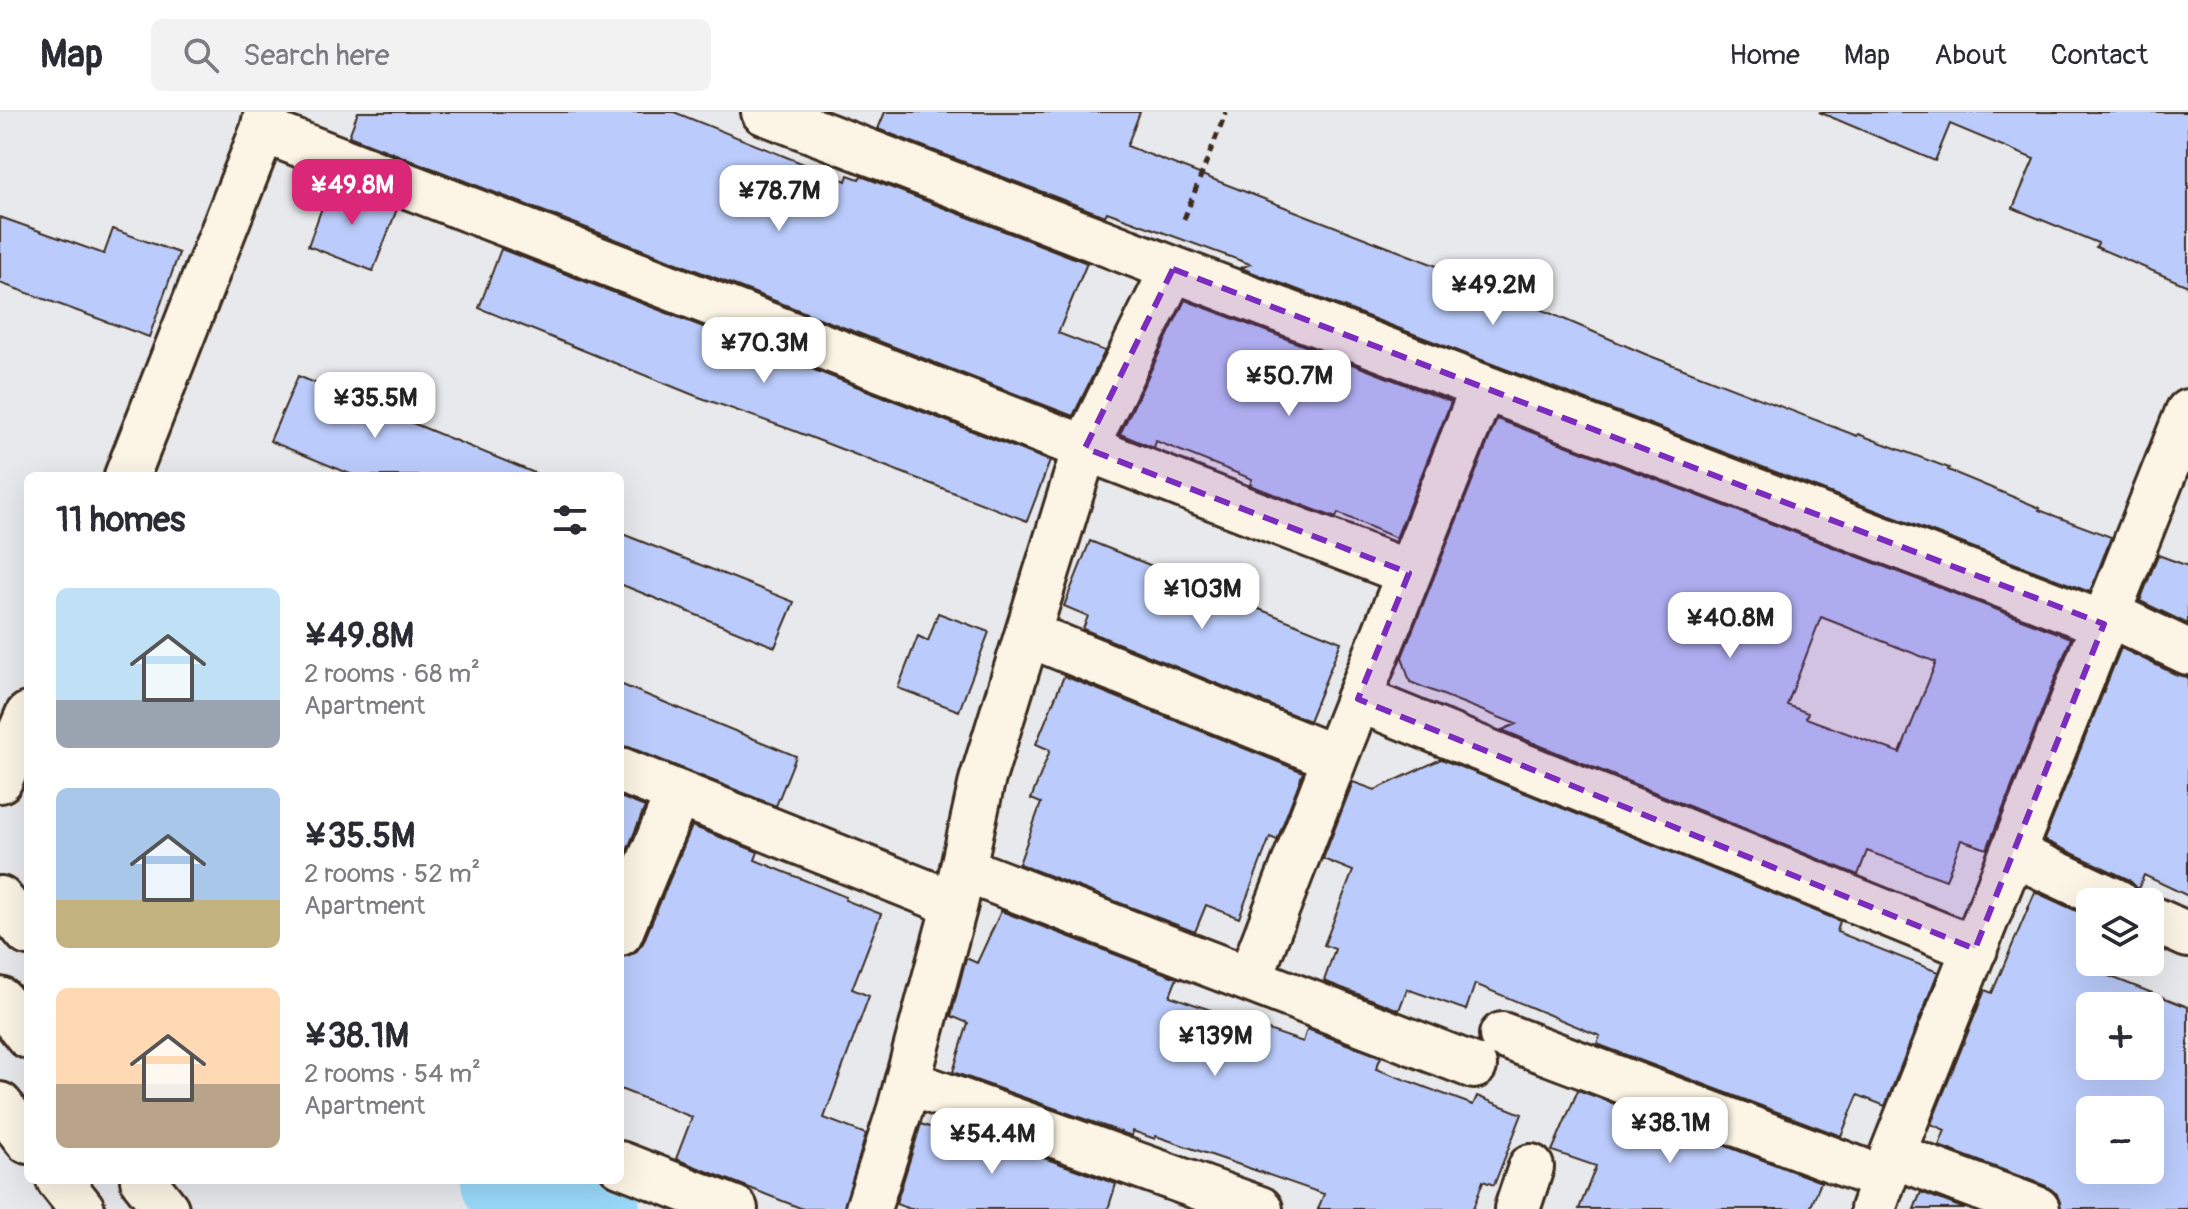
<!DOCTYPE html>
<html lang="en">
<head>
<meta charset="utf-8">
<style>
	body { margin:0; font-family:Pangolin,sans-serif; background:#f2f2f3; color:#2b2b33; height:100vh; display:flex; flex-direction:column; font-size:30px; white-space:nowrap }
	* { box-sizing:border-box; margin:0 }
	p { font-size:26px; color:#7c7c81 }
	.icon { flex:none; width:44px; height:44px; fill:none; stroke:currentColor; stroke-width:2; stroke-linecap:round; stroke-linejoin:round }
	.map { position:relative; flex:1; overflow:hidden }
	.side { position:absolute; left:24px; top:360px; width:600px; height:712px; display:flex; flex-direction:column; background:#fff; border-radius:12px; box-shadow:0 8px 32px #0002 }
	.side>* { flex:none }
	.buttons { position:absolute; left:2076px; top:776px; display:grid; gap:16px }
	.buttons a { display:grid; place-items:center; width:88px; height:88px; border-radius:12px; background:#fff; box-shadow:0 8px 32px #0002; font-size:40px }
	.price { position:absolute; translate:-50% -68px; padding:0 18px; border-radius:16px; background:#fff; color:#222; font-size:26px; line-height:52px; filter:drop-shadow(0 2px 4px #0008) }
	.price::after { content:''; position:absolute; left:50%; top:48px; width:24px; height:18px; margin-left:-12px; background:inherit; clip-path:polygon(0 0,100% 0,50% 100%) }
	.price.selected { background:#db2777; color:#fff }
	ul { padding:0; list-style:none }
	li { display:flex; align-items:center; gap:24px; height:200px; padding:0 32px }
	li span { display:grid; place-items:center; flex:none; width:224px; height:160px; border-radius:12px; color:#555 }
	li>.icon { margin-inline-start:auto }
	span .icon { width:96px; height:96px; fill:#fffc; stroke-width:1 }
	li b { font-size:34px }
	h2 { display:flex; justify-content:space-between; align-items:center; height:96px; padding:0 32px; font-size:34px }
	header { display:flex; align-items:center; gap:48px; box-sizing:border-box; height:112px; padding:0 40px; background:#fff; border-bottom:2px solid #e1e1e2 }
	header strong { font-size:38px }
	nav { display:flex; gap:44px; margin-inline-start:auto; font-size:28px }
	.search { width:560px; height:72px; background:#f2f2f3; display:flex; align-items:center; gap:20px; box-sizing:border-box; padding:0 28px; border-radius:12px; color:#7c7c81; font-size:30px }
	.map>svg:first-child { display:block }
</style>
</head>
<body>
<header>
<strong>Map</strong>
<div class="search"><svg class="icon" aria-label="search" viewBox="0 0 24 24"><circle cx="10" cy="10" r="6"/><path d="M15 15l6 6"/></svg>Search here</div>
<nav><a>Home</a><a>Map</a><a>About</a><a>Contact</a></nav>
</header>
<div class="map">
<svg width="2188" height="1097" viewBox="0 0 2188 1097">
	<rect width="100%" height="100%" fill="#e8e9ec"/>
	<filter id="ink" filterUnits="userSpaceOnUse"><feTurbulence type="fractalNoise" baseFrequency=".0125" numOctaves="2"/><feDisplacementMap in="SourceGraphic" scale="16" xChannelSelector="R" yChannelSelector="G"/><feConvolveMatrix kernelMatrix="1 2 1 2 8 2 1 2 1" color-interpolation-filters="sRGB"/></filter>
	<g filter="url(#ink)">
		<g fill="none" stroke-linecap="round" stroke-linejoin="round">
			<path stroke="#9ad9fb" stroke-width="102" d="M512,1068L589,1097"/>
		</g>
		<path fill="#bbccfc" stroke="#3b2a1e" stroke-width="2" fill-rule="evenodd" d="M358,0H674L846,69L848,63L859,67L861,64L1087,151L1058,221L1105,239L1073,304L349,24Z
			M885,0H1140L1127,34L1473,168L1645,242L1857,324L1858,322L1949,356L1948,358L2040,396L2039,398L2111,425L2090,480L1241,156L1250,152L1107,100L1105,104L878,17Z
			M1819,0H2188V174L2096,135L2098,131L2013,96L2034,47L1950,12L1935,49Z
			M331,71L397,97L373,159L308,134Z
			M0,105L104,142L113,117L179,141L149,225L0,171Z
			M501,137L1050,349L1027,409L792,318L696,284L479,196Z
			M1185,188L1451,290L1396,426L1338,401L1336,406L1250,373L1252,367L1156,329L1154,336L1120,322Z
			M298,264L537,362V364H355L270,329Z
			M1497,307L2071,526L1987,737L1961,728L1946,768L1867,739L1858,763L1502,618L1516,612L1410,570L1402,545ZM1821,505L1936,550L1900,641L1806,606L1808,601L1787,593Z
			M620,421L794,490L775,535L620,472Z
			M1090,429L1341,530L1309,609L1083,517L1088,504L1064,494Z
			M2158,443L2188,454V512L2140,489Z
			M938,501L989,520L959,599L898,576L918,524L928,529Z
			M2121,536L2177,563L2188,565V784L2144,763L2138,777L2128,767L2044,728Z
			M1064,564L1303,660L1277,728L1270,725L1239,806L1206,793L1195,820L1019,752L1041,691L1031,687L1050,638L1036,632Z
			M620,572L796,644L776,694L629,635L620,634Z
			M1441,647L1840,809L1837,820L1938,860L1885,994L1858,983L1841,1024L1597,932L1600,924L1475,872L1466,898L1407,877L1399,898L1324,869L1335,837L1324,833L1353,759L1323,747L1353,670L1375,678Z
			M620,685L645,695L620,756Z
			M692,714L758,740L755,748L846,785L845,788L881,802L852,877L869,884L824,1006L866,1022L844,1097H803L676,1047L692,1005L620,977V845L635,841L643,831Z
			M2035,780L2090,805V850H2106L2101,861L2188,895V1097H2061L2057,1082L2046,1074L1939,1034L1945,1018L1931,1012L1985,878L1992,881ZM2090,894H2150V954H2090ZM2090,998H2150V1058H2090Z
			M1001,799L1177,866L1170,884L1303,930L1307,917L1381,945L1376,957L1473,993L1477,984L1522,1002L1494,1073L1483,1069L1473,1097H1318L1324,1082L1156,1024L1155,1027L1133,1019L1132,1024L953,960L968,911L951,904L966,846L977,851Z
			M1578,978L1821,1070L1810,1097H1579L1596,1054L1552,1039Z
			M938,1008L1116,1072L1108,1097H910L896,1092L921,1012L935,1017Z
			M1921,1080L1965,1097H1914Z"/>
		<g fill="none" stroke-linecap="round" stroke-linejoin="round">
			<g stroke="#3b2a1e" stroke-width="50">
				<path id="minor" d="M764,0L1173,157
					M263,18L1409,461
					M127,364L263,18L267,0
					M2108,502L2188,540
					M1050,531L1335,646
					M1358,587L1975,837
					M620,658L955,792
					M0,668L28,603
					M2014,742L2117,790
					M963,757L1474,954
					M0,787L28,821
					M2150,806L2188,823
					M620,821L678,681
					M1250,866L1335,646L1483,276
					M1502,923L1884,1067
					M907,970L1260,1097
					M1892,1043L2037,1097
					M620,1052L735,1097
					M868,1097L900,997L955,792L982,669L1085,336L1173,157L2104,512
					M1517,1097L1531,1055
					M1873,1097L1892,1043L2188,300"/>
			</g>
			<g stroke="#3b2a1e" stroke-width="50">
				<path id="highway" d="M0,888L28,924
					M0,993L28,1029
					M59,1068L82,1097
					M143,1068L166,1097"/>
			</g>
			<path stroke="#3b2a1e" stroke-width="5" stroke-dasharray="8 6" stroke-linecap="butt" d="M1184,107L1226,0"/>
			<use href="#minor" stroke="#fcf5e5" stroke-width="44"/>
			<use href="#highway" stroke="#fcf5e5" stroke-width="44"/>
		</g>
	</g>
	<path fill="#7b2cbf" fill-opacity="0.2" stroke="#7b2cbf" stroke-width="6" stroke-dasharray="16 10" stroke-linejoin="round" d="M1173,157L2104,512L1975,837L1358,587L1409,461L1085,336Z"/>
</svg>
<div class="buttons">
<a><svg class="icon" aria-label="layers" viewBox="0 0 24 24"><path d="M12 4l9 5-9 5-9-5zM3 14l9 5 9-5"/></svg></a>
<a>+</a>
<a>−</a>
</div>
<b class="price selected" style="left:352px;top:115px">¥49.8M</b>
<b class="price" style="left:779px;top:121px">¥78.7M</b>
<b class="price" style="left:1493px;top:215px">¥49.2M</b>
<b class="price" style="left:764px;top:273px">¥70.3M</b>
<b class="price" style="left:1289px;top:306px">¥50.7M</b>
<b class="price" style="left:375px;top:328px">¥35.5M</b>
<b class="price" style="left:1202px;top:519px">¥103M</b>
<b class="price" style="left:1730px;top:548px">¥40.8M</b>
<b class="price" style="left:1215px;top:966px">¥139M</b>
<b class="price" style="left:1670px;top:1053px">¥38.1M</b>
<b class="price" style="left:992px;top:1064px">¥54.4M</b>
<section class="side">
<h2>11 homes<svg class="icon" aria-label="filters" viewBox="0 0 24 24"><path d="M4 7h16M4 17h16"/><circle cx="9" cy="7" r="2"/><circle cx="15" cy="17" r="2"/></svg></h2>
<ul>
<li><span style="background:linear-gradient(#bfe0f5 70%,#9aa5b1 0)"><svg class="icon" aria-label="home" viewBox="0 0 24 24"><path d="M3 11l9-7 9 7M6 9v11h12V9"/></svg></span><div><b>¥49.8M</b><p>2 rooms · 68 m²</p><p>Apartment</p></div></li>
<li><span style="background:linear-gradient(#a9c7e8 70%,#c2b280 0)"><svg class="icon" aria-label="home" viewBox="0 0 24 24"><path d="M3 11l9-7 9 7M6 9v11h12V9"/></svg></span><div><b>¥35.5M</b><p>2 rooms · 52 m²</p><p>Apartment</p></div></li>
<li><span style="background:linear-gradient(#ffd9b3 60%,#b9a48a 0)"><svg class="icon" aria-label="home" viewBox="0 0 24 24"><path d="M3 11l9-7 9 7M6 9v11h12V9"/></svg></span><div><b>¥38.1M</b><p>2 rooms · 54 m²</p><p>Apartment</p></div></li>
</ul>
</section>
</div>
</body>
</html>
